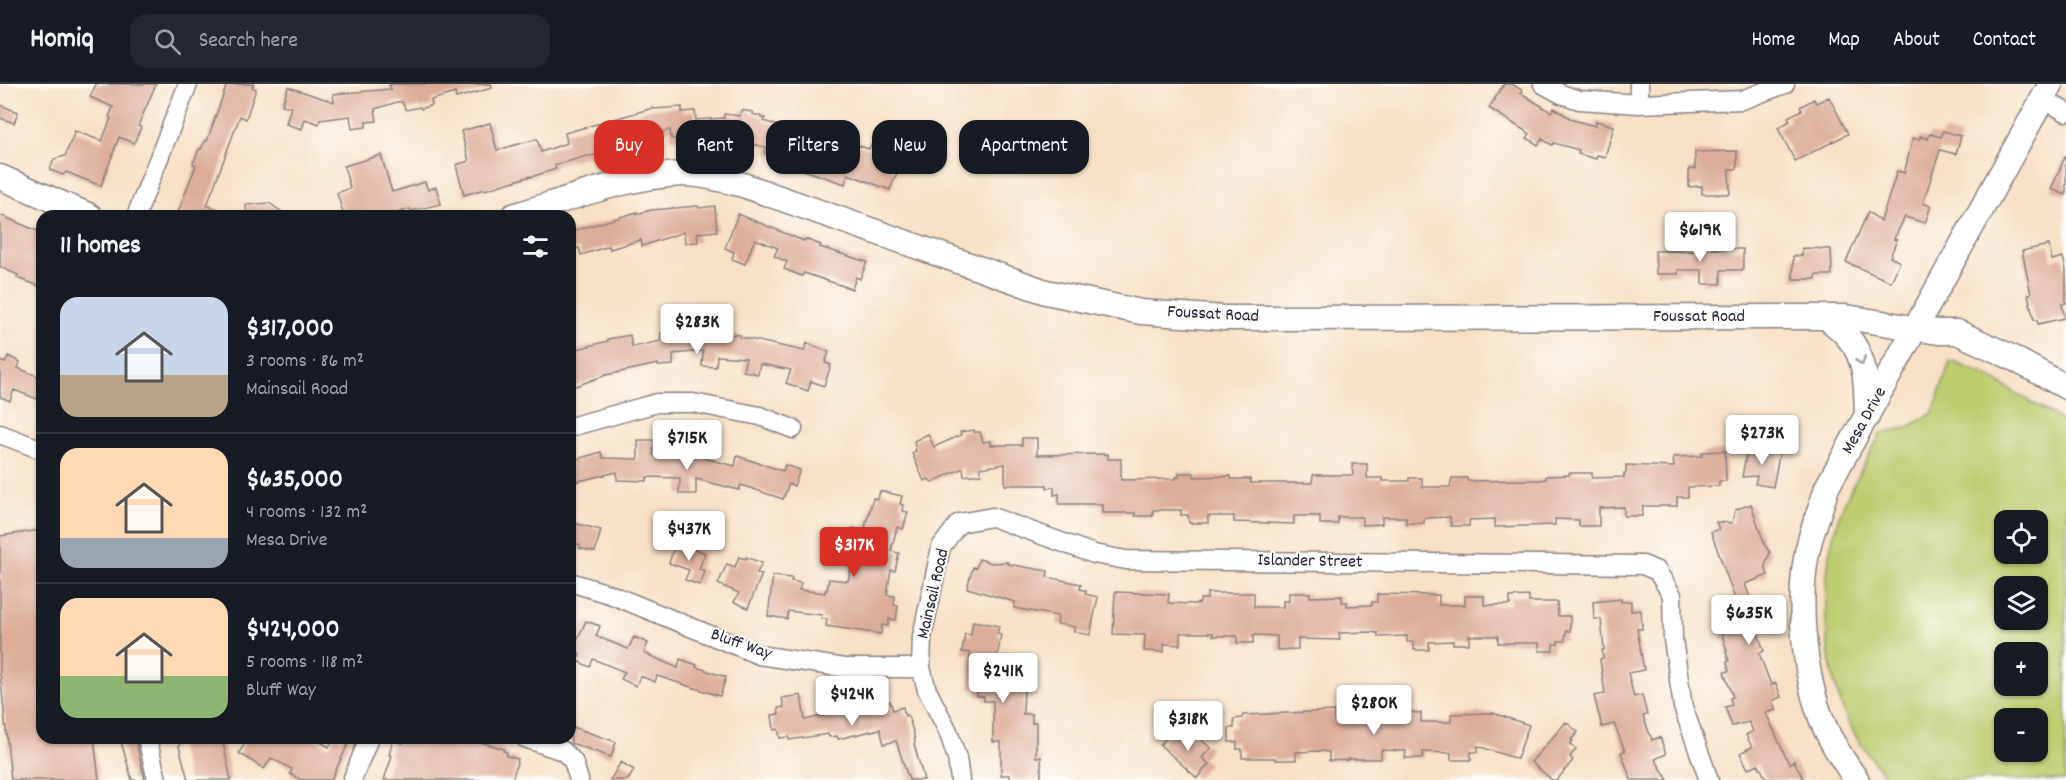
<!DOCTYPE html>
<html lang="en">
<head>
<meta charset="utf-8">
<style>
	body { margin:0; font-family:Dekko,sans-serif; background:#242831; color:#f1f3f6; height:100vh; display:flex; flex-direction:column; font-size:22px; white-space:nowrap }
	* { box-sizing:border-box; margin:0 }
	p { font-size:20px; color:#9ea1a6 }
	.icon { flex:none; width:33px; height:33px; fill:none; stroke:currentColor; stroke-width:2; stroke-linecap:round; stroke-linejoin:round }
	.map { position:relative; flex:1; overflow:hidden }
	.panel { position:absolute; left:36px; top:126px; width:540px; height:534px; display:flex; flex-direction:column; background:#171b24; border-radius:18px; box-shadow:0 2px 4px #0004 }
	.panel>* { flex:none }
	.hud { position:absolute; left:594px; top:36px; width:570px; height:54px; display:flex; gap:12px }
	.controls { position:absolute; left:1994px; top:426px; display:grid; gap:12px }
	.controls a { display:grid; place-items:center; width:54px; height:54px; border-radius:12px; background:#171b24; box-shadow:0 2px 4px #0004; font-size:30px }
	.price { position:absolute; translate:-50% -51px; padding:0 14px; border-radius:6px; background:#fff; color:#222; font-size:20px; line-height:39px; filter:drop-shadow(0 2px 3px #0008) }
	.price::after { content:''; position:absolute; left:50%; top:36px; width:18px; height:14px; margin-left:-9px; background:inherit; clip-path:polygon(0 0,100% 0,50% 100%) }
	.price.selected { background:#d93025; color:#fff }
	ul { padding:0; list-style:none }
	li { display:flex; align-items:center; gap:18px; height:150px; padding:0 24px }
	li+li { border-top:2px solid #363941 }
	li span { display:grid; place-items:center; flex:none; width:168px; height:120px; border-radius:18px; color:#555 }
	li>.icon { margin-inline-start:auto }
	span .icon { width:72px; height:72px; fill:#fffc; stroke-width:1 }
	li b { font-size:26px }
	h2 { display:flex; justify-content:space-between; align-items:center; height:72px; padding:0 24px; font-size:26px }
	.tag { padding:0 21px; border-radius:18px; background:#171b24; box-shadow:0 2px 4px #0004; font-size:21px; line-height:54px }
	.tag.selected { background:#d93025; color:#fff }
	header { display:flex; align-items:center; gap:36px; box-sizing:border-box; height:84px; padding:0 30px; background:#171b24; border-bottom:2px solid #363941 }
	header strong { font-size:28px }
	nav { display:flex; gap:33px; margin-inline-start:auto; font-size:21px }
	.search { width:420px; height:54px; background:#242831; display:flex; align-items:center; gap:15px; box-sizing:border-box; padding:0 21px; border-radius:18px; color:#9ea1a6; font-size:22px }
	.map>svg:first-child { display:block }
</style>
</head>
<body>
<header>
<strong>Homiq</strong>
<div class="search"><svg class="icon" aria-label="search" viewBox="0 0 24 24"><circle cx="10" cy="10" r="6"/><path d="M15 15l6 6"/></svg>Search here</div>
<nav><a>Home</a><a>Map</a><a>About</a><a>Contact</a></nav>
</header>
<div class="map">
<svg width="2066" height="696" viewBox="0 0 2066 696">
	<rect width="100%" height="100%" fill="#fdfcf7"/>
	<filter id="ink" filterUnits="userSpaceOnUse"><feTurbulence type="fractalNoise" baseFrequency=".0167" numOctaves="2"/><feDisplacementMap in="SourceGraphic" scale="12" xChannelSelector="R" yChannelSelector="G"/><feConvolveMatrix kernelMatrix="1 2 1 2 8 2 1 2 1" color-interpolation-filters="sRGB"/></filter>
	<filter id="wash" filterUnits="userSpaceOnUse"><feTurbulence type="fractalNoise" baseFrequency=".008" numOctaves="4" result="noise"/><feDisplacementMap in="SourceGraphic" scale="24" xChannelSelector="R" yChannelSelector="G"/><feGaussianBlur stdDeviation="1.35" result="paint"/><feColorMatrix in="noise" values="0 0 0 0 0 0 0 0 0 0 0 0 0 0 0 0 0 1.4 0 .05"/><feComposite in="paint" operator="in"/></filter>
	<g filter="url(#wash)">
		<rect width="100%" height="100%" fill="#f6e0c6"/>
		<path fill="#bdcc6e" stroke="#707754" stroke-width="1.5" fill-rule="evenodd" d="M1950,277L1986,291L2066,339V696H1888C1871,674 1851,650 1842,623C1821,565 1819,479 1843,422C1854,397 1869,373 1881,349L1907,344L1933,329ZM2004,436H2037V470H2004ZM2004,502H2037V536H2004ZM2004,568H2037V602H2004ZM2004,634H2037V668H2004Z"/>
		<g id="blocks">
			<path fill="#dbac99" d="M96,0H156L138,42L141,43L134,59L119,53L101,102L66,88L63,91L50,86L54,75L65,72L75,47L102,57L111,34L109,33L113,23L90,13Z
				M227,0H254L252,3L256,5L246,35L240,32L207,121L233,132H188L178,128L196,81L193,80L199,65H201L205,57H207Z
				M389,0H491L492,4L456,14L455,9L431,16L432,21L421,25L420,23L406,26L402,18H397L375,25L377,37L366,38V43L352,45L350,32L320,36L319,40L305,35L302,45L286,40L291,23L282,21L288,3L334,18L333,10L391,5Z
				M1504,0H1512L1523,7L1521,9L1551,28L1554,24L1573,36L1595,42L1596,37L1614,42L1605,73L1597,71L1596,75L1578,70L1579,66L1554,59L1552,61L1542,55L1538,61L1527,54L1530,50L1489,24Z
				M1829,13L1848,50L1795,77L1778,44L1790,37L1788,33L1802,26L1800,23L1814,15L1816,19Z
				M0,21L18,28L14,39L0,34Z
				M682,23V28L695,27L696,36L724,34V30L740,32L741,26L753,28L752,30L761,32V34H765L764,37L795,48L798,41L869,65L871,61L889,67L883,83L897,88L890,106L848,90L845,100L783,79L784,77L764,69L766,63L718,53L671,55L670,46L611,62L613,69L597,73V71L587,72L555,81L556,85L531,93V92L485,106L484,105L464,111L456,81L469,77L461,47L490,39L497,66L537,55L541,68L567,59L565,49L653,24V25Z
				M1943,47L1961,52L1956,70L1940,66L1923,119L1931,122L1925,139L1905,133L1894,155L1897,156L1890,173L1900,178L1891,198L1846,178L1868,128L1881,137L1897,87L1904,89L1913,54L1919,56L1920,52L1928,55L1930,50L1941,53Z
				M1737,67V85H1729L1730,110H1702V102L1689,103V85H1695V68Z
				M381,71L392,108L425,98L428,106L436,103L441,120L411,127L410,125L388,132H344L337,109L350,104L344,82Z
				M2066,71V111L2051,105Z
				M269,119L288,132H247L246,121Z
				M698,122L699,124L715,122L717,147L697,149L698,158L685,159L684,148L642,162L641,156L610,165L609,162L581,171L579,164L570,167V148L637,128V130L651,126Z
				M738,130L804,157L805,155L821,161L820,163L867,178L860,195L856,193L852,205L804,189L802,192L784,185L787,178L774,172L778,164L755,155L745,180L732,175L734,168L725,164Z
				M0,131L42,149V203L17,194L18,191L0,183Z
				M2049,161L2052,176L2063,173L2066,186V219L2062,220L2065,234L2038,240L2037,236H2034L2028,210H2031L2022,167Z
				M1802,164L1831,165L1832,191H1816V195H1793V172H1802Z
				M1702,165H1743V186H1721V200H1702V186H1678V190H1656L1655,167H1702Z
				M690,234V246H692V248L740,251V253L804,267L807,259L829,268L825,279L831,281L824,302L811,297L808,307L786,299L791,286L760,280L758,290L743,287L746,274L717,272L716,283L702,282L703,267L673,270V281L658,282V280L606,291L576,302L570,299V267L608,257V255L630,251L632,263L661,257V249L668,248L667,236Z
				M8,272L20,278L18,284L42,294V317L14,306L10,317L0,313V277L5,279Z
				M974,346V348H980L983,358L991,357V361H1022V354H1037V371L1108,370V375H1121V396L1176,395V393H1179V389H1194V393L1231,392V395H1250V399H1312L1313,391H1353L1352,380H1367V394H1382V397H1409V394H1422V403H1450L1452,394H1467V397L1538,396L1546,395V392L1569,391V389H1592V394L1624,393V389H1626V381L1674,383L1673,373L1702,372V368L1725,367L1726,397H1719V402L1688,403V413H1677V422H1643L1642,432H1624V423L1599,424V442H1579V436L1555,435V441L1495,443V435L1469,436V442H1451L1450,433L1424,434V439H1406V433H1382V440L1362,441V433H1338V440H1320V432H1294V440L1234,438V432H1208V439H1189L1188,431H1181V426H1153V432H1135V429H1102V421L1093,420H1059V410L1054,411V403L1047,404V401H1005V380L980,384L981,390L964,392L963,384L932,398L928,395L924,397L912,369L916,367L914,357L928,350L934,363L961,351L960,348Z
				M638,356H654L653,371L688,372V362L703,363V374L735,382L737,372L783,387L785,381L800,386L794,402L789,400L783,415L741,401L739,406L696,395V410H679L680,394L647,393V397L617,396V388L570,399V377L601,368L603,374L638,375Z
				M1758,363L1780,367L1773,403L1755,400L1757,392L1742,393L1747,366L1757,368Z
				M880,407L902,412L900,420L903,421L902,427L908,428L903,445L897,443L891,467L899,469L895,487L891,486L887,511L895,512L894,521L898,522L896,536L889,535L888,542L882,541L881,550L826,542L827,535H821L822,531L788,527L787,535L768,532L773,492L792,494L791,497L801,499L799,506L825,509V506H827L829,495L848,497L857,460L850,458L853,444L864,447L873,414L878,415Z
				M1751,420L1765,462L1770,468L1765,482L1768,491L1745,500L1753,522L1756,521L1762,539L1755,541L1764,567L1759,569L1771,601L1776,599L1781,613L1772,617L1776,626L1766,629L1789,680L1794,677L1804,696H1767L1758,680L1748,685L1740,669L1752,663L1746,651L1753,647L1749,638L1732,642L1725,623L1732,621L1730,614L1733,613L1724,588L1729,587L1727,578L1729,577L1726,568L1727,567L1717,535L1725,533L1723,528L1729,525L1726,518L1735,515L1711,448L1719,445L1716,438L1732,439L1735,426Z
				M570,438L601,446L595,468L579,464L580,461L570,458Z
				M41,446L42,654H94L99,696H11L0,588V452Z
				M676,458L705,469L699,485L705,487L700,501L685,496L689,486L669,479Z
				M739,473L746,475V473L762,479L757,489L762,490L748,524L734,518L739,509L718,500L727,480L735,483Z
				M979,475L992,479L1008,478L1007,480L1048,487L1047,493L1081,500L1080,505L1086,507L1085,510L1098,513L1090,551L1074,548L1075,543L1057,540L1058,532L1014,524L1015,518L967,504L973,483L976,484Z
				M1115,508L1169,510L1168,519L1193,520L1200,519V515H1207V509H1254V523H1283V517H1289V509H1310V513L1342,512V518H1347V522L1372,521V518H1377V510L1439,511V521H1465V512H1484V521H1510V513L1529,512V518H1557L1558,532H1570V547H1566L1565,557H1558V560H1553V567H1539V559H1498V552H1469V560H1453V557L1429,558V566H1414V558H1407V552L1378,553V549L1369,548L1339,549L1340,556L1298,555V565L1277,566V552L1253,551V559H1237V552H1213V549H1180V561L1164,560V568L1144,567L1145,551L1113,550Z
				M1621,515V518L1631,517V527L1641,526L1642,545H1637L1644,586L1628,589L1634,613L1642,611L1647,631L1643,632L1652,656L1660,653L1666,670L1655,675L1668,696H1631L1621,668L1625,667L1614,640L1602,643L1594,612L1605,610L1600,575L1603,574L1602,566H1604L1601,535H1594L1593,518Z
				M586,537L600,542L596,552L628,565L634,553L648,559L644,569L678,584L680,575L697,581L696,583L726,593L720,612L657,592L655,598L640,592L636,602L621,595L625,588L593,575L590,583L577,577L580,570L573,565Z
				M973,537L999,542L997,550L1001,551L995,585L1016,586V601H1024L1023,630H1032V639H1036V673H1041V696H1010V691H1001V658H993V617H984V613L977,612V605H969L970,569L962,568L965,550L971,551Z
				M801,611L805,636L831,630L830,626L836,625L835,619L852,615L855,629L890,617L893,626L903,623L905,632L908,631L914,651L915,659L914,660L924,696H909L896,657L884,660L880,645L838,655L837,652L829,653L828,650L789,656V653L780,654L778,645L774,646L772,631L779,630L778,624L784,623L782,614Z
				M1334,627V637L1362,636V632H1380V635H1406L1407,628L1421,629V638H1451V630L1493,629L1529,641L1517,675L1478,662V668H1471V676H1451V669L1423,668V674H1405L1406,667L1381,666V675H1348V676L1329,677V668L1319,667L1296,668V676H1275V674H1242V665H1237V658H1229V644H1234V635L1242,634L1243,631Z
				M1566,638L1578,648L1571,656L1573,657L1570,660L1576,665L1570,673L1573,676L1557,696H1552L1531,678Z
				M570,642L616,658L611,673L571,659Z
				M1185,648L1192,655L1195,651L1211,664L1202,674L1209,680L1197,694L1160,661L1171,649L1179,655Z
				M120,654H135L145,696H132Z
				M183,654H222L231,696H188L179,662L180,661V657H184Z
				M248,654H296L303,658L306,654H313L329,663L334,654H351L331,696H301L290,690L292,685L271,674L264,685L239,669Z
				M411,654H466L504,665L503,667L507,668L506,672L518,675L512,696H384L392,672L389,671L393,656L403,659L404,655L410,657Z
				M621,678L634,686L628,696H610Z"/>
		</g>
	</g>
	<g filter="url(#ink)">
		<use href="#blocks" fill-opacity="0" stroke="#8c8180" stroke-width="1.5"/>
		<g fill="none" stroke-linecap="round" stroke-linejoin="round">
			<g stroke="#8c8180" stroke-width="21">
				<path id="minor" d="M1543,0L1561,10L1579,16L1639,20L1742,16L1785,0
					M2043,15L2066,28
					M1639,20V0
					M136,132L188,0
					M570,343L657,319H693L760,332L793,345
					M0,350L42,366
					M570,498L612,511L759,571L845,584H921
					M147,654L157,696
					M525,654L563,667L573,677L579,696
					M353,694L369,654
					M960,696L957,674L948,647L927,606L921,584L922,553L941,463L959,439L992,433L1094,470L1126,476L1643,481L1657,487L1672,511L1673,555L1683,623L1709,696"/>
			</g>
			<g stroke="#8c8180" stroke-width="27">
				<path id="major" d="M0,93L90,132
					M513,132C569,115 626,92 684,90C704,90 723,96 743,101L1046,208L1141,228L1224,234L1846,233L1938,248H1957L2011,273L2066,303
					M1826,233C1833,239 1841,245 1847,252C1868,275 1866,304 1867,333
					M1857,696C1847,683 1838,668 1830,654C1803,603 1795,510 1810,456C1815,438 1822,421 1827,403L2051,0"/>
			</g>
			<use href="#minor" stroke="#fff" stroke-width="18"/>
			<use href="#major" stroke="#fff" stroke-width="24"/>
		</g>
		<defs><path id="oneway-chevron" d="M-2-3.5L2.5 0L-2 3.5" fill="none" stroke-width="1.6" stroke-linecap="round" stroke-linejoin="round" transform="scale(1.5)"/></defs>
		<use stroke="#9c9ca7" href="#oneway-chevron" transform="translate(1861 277) rotate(69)"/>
	</g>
	<g text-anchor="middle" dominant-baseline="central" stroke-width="4.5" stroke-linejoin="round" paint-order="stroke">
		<g font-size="18" fill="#22223b" stroke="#fdfcf7">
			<text transform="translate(1213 231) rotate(3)">Foussat Road</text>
			<text x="1699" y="233">Foussat Road</text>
			<text transform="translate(1865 337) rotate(-61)">Mesa Drive</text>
			<text transform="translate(1310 478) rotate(1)">Islander Street</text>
			<text transform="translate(934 510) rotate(-77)">Mainsail Road</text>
			<text transform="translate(741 561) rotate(19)">Bluff Way</text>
		</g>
	</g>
</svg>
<div class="controls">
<a><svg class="icon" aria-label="locate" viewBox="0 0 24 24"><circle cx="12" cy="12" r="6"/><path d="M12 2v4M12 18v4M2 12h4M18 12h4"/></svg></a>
<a><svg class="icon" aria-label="layers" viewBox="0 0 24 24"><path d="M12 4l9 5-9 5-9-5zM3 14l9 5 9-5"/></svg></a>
<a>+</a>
<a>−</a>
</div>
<b class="price" style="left:1700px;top:179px">$619K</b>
<b class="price" style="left:697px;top:271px">$283K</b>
<b class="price" style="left:1762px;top:382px">$273K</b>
<b class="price" style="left:687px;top:387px">$715K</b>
<b class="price" style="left:689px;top:478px">$437K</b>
<b class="price selected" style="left:854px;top:494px">$317K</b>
<b class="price" style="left:1749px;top:562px">$635K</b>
<b class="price" style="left:1003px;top:620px">$241K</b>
<b class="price" style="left:852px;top:643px">$424K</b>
<b class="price" style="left:1374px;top:652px">$280K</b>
<b class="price" style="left:1188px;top:668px">$318K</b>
<div class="hud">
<a class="tag selected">Buy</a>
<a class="tag">Rent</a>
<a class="tag">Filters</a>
<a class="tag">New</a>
<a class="tag">Apartment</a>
</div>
<section class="panel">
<h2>11 homes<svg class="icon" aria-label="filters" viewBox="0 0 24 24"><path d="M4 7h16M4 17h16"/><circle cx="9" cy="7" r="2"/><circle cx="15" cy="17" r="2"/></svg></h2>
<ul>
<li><span style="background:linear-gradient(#c9d6e8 65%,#b9a48a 0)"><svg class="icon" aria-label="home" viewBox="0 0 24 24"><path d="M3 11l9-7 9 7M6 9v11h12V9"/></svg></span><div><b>$317,000</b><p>3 rooms · 86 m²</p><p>Mainsail Road</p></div></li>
<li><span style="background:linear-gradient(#ffd9b3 75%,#9aa5b1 0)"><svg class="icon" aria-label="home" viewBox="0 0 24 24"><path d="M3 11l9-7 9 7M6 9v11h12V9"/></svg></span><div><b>$635,000</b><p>4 rooms · 132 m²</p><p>Mesa Drive</p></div></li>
<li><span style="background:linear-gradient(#ffd9b3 65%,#8fb573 0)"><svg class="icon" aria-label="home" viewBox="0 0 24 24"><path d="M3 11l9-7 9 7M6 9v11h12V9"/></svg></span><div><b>$424,000</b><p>5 rooms · 118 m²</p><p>Bluff Way</p></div></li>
</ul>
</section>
</div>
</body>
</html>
